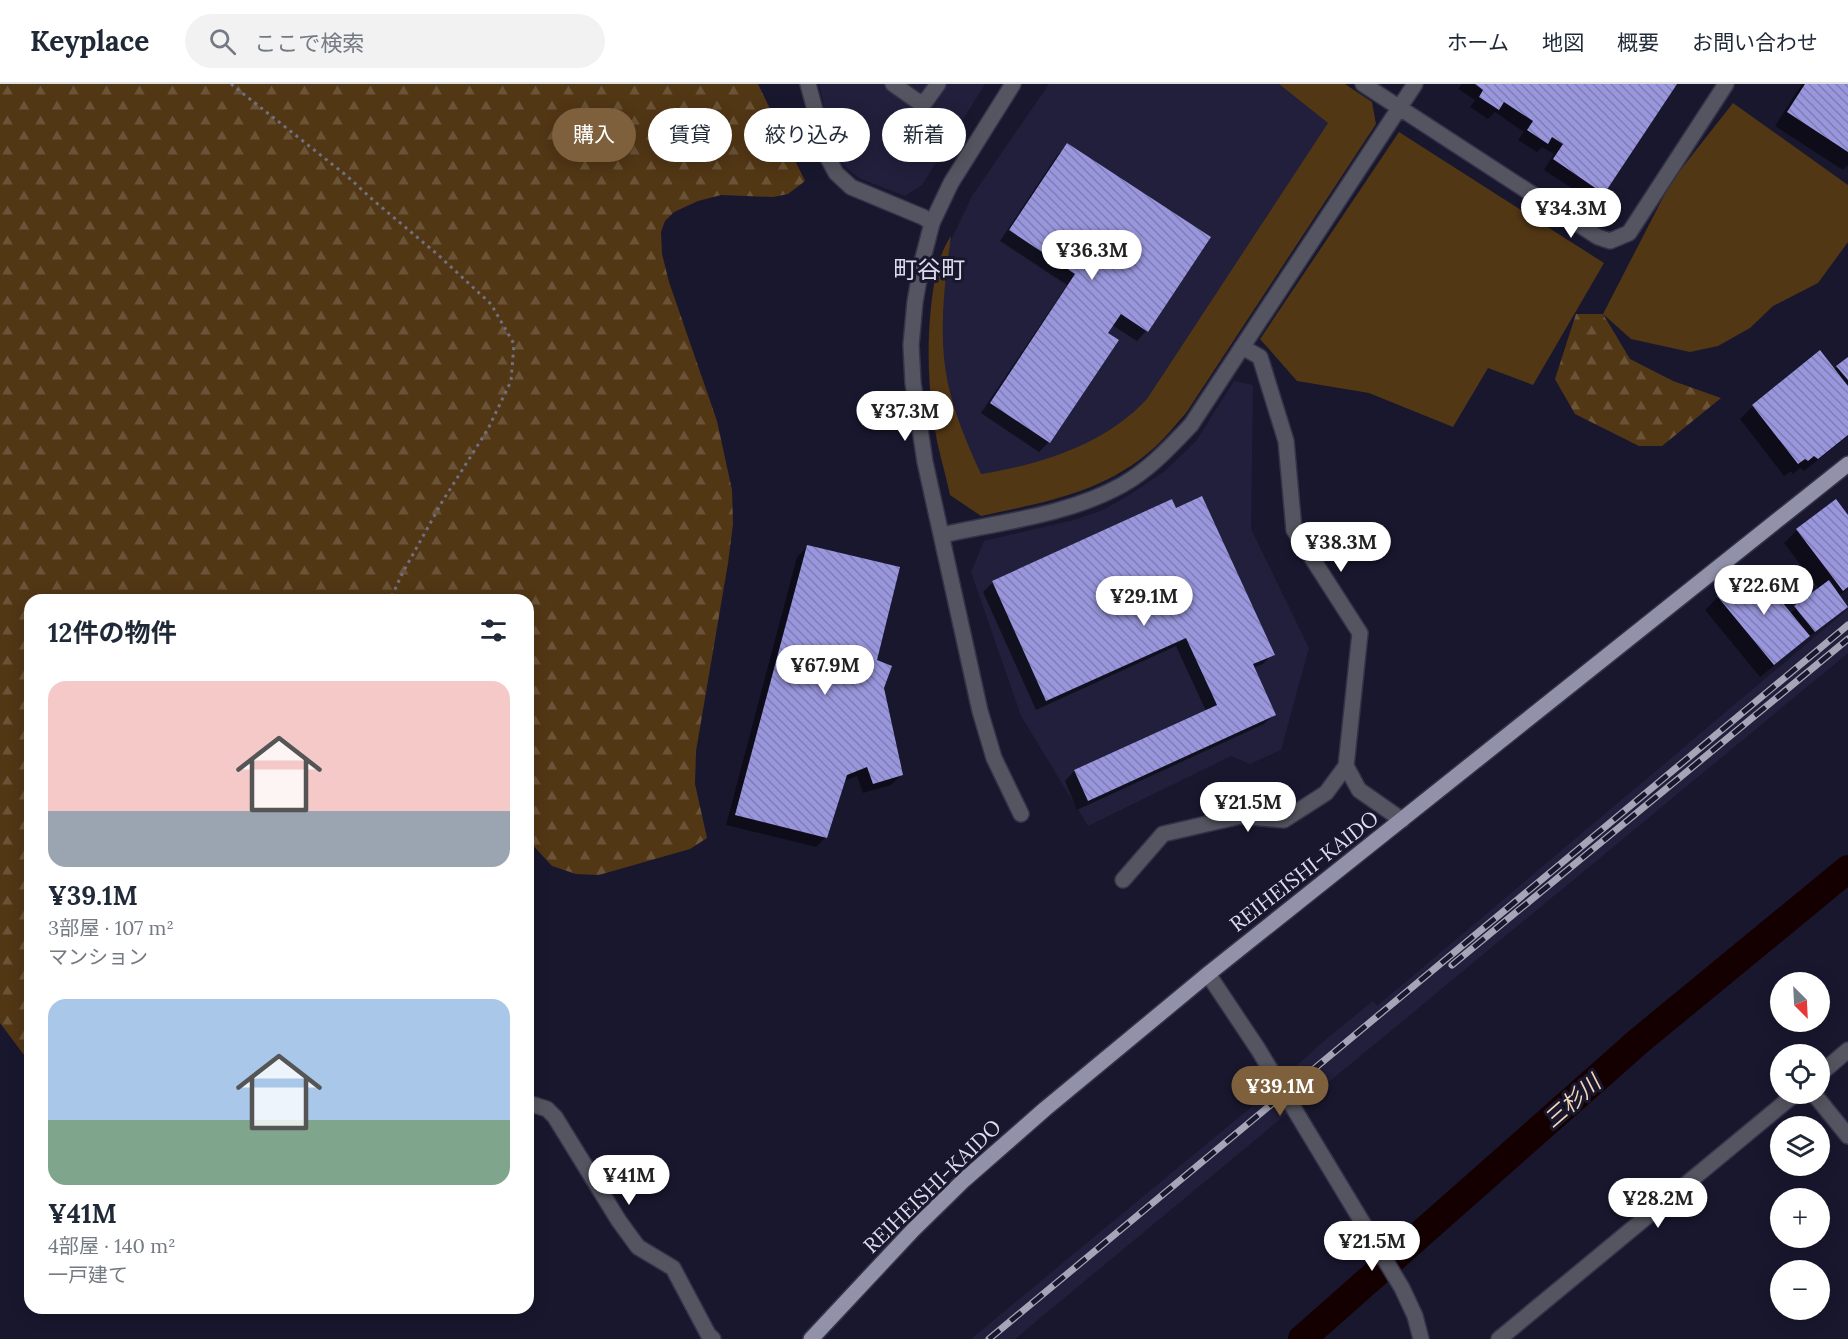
<!DOCTYPE html>
<html lang="ja">
<head>
<meta charset="utf-8">
<style>
	body { margin:0; font-family:Lora,"Noto Sans JP",serif; background:#f2f2f3; color:#1f2937; height:100vh; display:flex; flex-direction:column; font-size:22px; white-space:nowrap }
	* { box-sizing:border-box; margin:0 }
	p { font-size:20px; color:#747a83 }
	.icon { flex:none; width:33px; height:33px; fill:none; stroke:currentColor; stroke-width:2; stroke-linecap:round; stroke-linejoin:round }
	.map { position:relative; flex:1; overflow:hidden }
	.panel { position:absolute; left:24px; top:510px; width:510px; height:720px; display:flex; flex-direction:column; background:#fff; border-radius:18px; box-shadow:0 3px 15px #0003 }
	.panel>* { flex:none }
	.guide { position:absolute; left:552px; top:24px; width:570px; height:54px; display:flex; gap:12px }
	.needle { width:39px; rotate:156deg }
	.controls { position:absolute; left:1770px; top:888px; display:grid; gap:12px }
	.controls a { display:grid; place-items:center; width:60px; height:60px; border-radius:50%; background:#fff; box-shadow:0 3px 15px #0003; font-size:30px }
	.price { position:absolute; translate:-50% -51px; padding:0 14px; border-radius:21px; background:#fff; color:#222; font-size:20px; line-height:39px; filter:drop-shadow(0 2px 3px #0008) }
	.price::after { content:''; position:absolute; left:50%; top:36px; width:18px; height:14px; margin-left:-9px; background:inherit; clip-path:polygon(0 0,100% 0,50% 100%) }
	.price.selected { background:#7e603c; color:#fff }
	ul { padding:0; list-style:none }
	li { display:grid; align-content:center; gap:12px; height:318px; padding:0 24px }
	li span { display:grid; place-items:center; height:186px; border-radius:18px; color:#555 }
	li>.icon { margin-inline-start:auto }
	span .icon { width:108px; height:108px; fill:#fffc; stroke-width:1 }
	li b { font-size:26px }
	h2 { display:flex; justify-content:space-between; align-items:center; height:72px; padding:0 24px; font-size:26px }
	.tag { padding:0 21px; border-radius:27px; background:#fff; box-shadow:0 3px 15px #0003; font-size:21px; line-height:54px }
	.tag.selected { background:#7e603c; color:#fff }
	header { display:flex; align-items:center; gap:36px; box-sizing:border-box; height:84px; padding:0 30px; background:#fff; border-bottom:2px solid #e0e1e3 }
	header strong { font-size:28px }
	nav { display:flex; gap:33px; margin-inline-start:auto; font-size:21px }
	.search { width:420px; height:54px; background:#f2f2f3; display:flex; align-items:center; gap:15px; box-sizing:border-box; padding:0 21px; border-radius:33px; color:#747a83; font-size:22px }
	.map>svg:first-child { display:block }
</style>
</head>
<body>
<header>
<strong>Keyplace</strong>
<div class="search"><svg class="icon" aria-label="search" viewBox="0 0 24 24"><circle cx="10" cy="10" r="6"/><path d="M15 15l6 6"/></svg>ここで検索</div>
<nav><a>ホーム</a><a>地図</a><a>概要</a><a>お問い合わせ</a></nav>
</header>
<div class="map">
<svg width="1848" height="1255" viewBox="0 0 1848 1255">
	<defs>
		<pattern id="forest-firs" width="22" height="20" patternUnits="userSpaceOnUse" patternTransform="scale(1.5)"><rect width="22" height="20" fill="#523715"/><path d="M5 1l3.5 6h-7zM16 11l3.5 6h-7z" fill="#6a5337"/></pattern>
		<pattern id="building-back-hatch" width="6" height="6" patternUnits="userSpaceOnUse" patternTransform="scale(1.5)"><rect width="6" height="6" fill="#9996de"/><path d="M-1 5l2 2M0 0l6 6M5-1l2 2" fill="none" stroke="#7f7db1"/></pattern>
	</defs>
	<rect width="100%" height="100%" fill="#19172e"/>
	<path fill="#211f3b" d="M819,0H985L922,101L905,112L861,95L846,84L835,67Z
		M1049,0H1282L1334,40L1144,322L1106,355L981,399L949,326L938,255L944,171L972,112Z
		M1234,297L1253,301L1251,445L1309,564L1281,666L1250,680L1231,672L1088,742L1021,632L971,488L984,457L1074,436L1103,426L1126,413L1165,387L1196,357Z
		M1848,525V569L1301,1021L1284,993L1324,957L1373,917L1377,922Z
		M1274,1004L1290,1027L1015,1255H971Z"/>
	<path fill="#523715" d="M1279,0H1345L1372,18L1376,40L1186,329C1176,340 1166,353 1155,363C1104,409 1045,418 981,432L950,411C945,387 937,363 934,339C928,300 927,261 931,223C934,198 937,173 951,152C944,204 937,257 950,308C957,336 969,364 981,390C1042,380 1104,361 1147,315L1328,39Z
		M1733,19L1848,101V158L1818,199L1773,222L1750,244L1718,262L1690,268L1631,255L1603,230L1671,98Z
		M1399,48L1604,179L1533,301L1488,284L1453,343L1369,309L1297,297L1260,255Z"/>
	<path fill="url(#forest-firs)" d="M0,0H758L805,97L788,110L773,113L721,111L698,117L674,128L665,137L661,148L662,170L669,198L717,337L732,406L733,440L728,479L696,667L695,700L707,754L690,765L599,791L576,790L552,782L528,756V516H30V979L0,939Z
		M1576,230H1603L1630,275L1673,297L1721,314L1662,362H1639L1575,330L1555,295Z"/>
	<path fill="#0007" d="M1462,0H1675L1603,109L1593,118L1544,86L1554,70L1542,63L1537,68L1518,56L1524,48L1495,28L1488,35L1470,23L1475,16L1458,5Z
		M1802,0H1848V81L1843,86L1775,42Z
		M1068,61L1146,247L1137,257L1112,241L1049,358L1039,368L981,329L1067,201L1000,157L1058,70Z
		M1848,274V300L1846,302L1848,304V352L1804,387L1800,384L1793,390L1791,387L1784,392L1740,335L1753,322L1834,286Z
		M1171,417L1273,570L1263,580L1253,584L1274,631L1264,640L1077,726L1065,697L1074,687L1206,627L1176,562L1036,626L983,508L992,499Z
		M1848,434V505L1839,511L1847,522L1760,593L1705,526L1718,513L1789,530L1819,505L1784,459L1797,446Z
		M807,463L875,577L901,691L891,701L863,709L857,692L844,697L826,753L816,763L726,741L797,473Z"/>
	<g fill="none" stroke-linecap="round" stroke-linejoin="round">
		<path stroke="#140000" stroke-width="28" d="M1302,1255L1640,956L1848,785"/>
	</g>
	<path fill="url(#building-back-hatch)" d="M1475,0H1677L1604,110L1553,75L1563,60L1552,53L1548,60L1527,46L1533,37L1504,18L1499,26L1479,13L1483,6Z
		M1805,0H1848V68L1787,28Z
		M1067,59L1211,153L1148,248L1121,230L1108,249L1119,256L1050,359L990,319L1075,190L1009,146Z
		M1820,266L1848,302V351L1818,375L1814,372L1808,377L1805,375L1798,380L1752,321Z
		M1848,273V296L1836,282Z
		M1202,412L1275,571L1253,580L1276,631L1088,717L1074,686L1217,621L1186,554L1046,617L992,497L1172,415L1176,424Z
		M1836,415L1848,431V503L1843,507L1796,445Z
		M807,461L900,483L877,576L892,582L884,604L903,691L873,700L867,683L847,691L827,754L735,731Z
		M1753,483L1810,552L1774,581L1717,512Z
		M1829,496L1848,523L1815,548L1794,522Z"/>
	<g fill="none" stroke-linecap="round" stroke-linejoin="round">
		<g stroke="#343349" stroke-width="18">
			<path id="minor" d="M808,0L828,74L836,89L851,103L923,133L932,139
				M893,0L917,17L925,18L938,0
				M1013,0L951,99L932,139L922,178L915,218L911,261L913,299L925,378L980,627L994,674L1021,730
				M1363,0L1598,153L1610,157L1629,149L1726,0
				M1242,263L1260,273L1286,357L1294,446L1360,549L1346,682L1359,706L1402,736
				M942,451C1001,438 1068,431 1122,401C1149,386 1170,363 1191,341L1415,0
				M1123,796L1163,750L1241,732L1284,736L1326,709L1346,682
				M1208,890L1258,965L1402,1204L1415,1232L1421,1255
				M1820,990L1848,966
				M1814,1010L1848,1052
				M528,1019L547,1025L555,1033L619,1137L638,1163L673,1184L708,1250L713,1255
				M1499,1255L1795,1010"/>
		</g>
		<g stroke="#343349" stroke-width="18">
			<path id="major" d="M811,1255L913,1146L964,1096L1045,1025L1208,890L1848,380"/>
		</g>
		<path stroke="#706f83" stroke-width="3" stroke-dasharray="3 4.5" stroke-linecap="butt" d="M231,0L347,92L373,116L437,170L491,220L514,260L511,297L488,345L442,418L402,490L390,516"/>
		<use href="#minor" stroke="#555561" stroke-width="15"/>
		<use href="#major" stroke="#9191aa" stroke-width="15"/>
		<g stroke="#a6a5b7" stroke-width="7">
			<path id="rail" d="M1452,881L1848,555
				M989,1255L1848,541"/>
		</g>
		<use href="#rail" stroke="#19172e" stroke-width="4.5" stroke-dasharray="14" stroke-linecap="butt"/>
	</g>
	<g text-anchor="middle" dominant-baseline="central" stroke-width="6" stroke-linejoin="round" paint-order="stroke">
		<g font-size="21" fill="#dcdcec" stroke="#19172e">
			<text transform="translate(1304 787) rotate(-38)">REIHEISHI-KAIDO</text>
			<text transform="translate(932 1102) rotate(-44)">REIHEISHI-KAIDO</text>
		</g>
		<g font-size="22" font-style="italic" fill="#f5d7b7" stroke="#19172e">
			<text transform="translate(1572 1017) rotate(-41)">三杉川</text>
		</g>
		<g font-size="24" fill="#dcdcec" stroke="#19172e">
			<text x="929" y="185">町谷町</text>
		</g>
	</g>
</svg>
<div class="controls">
<a><svg class="needle" viewBox="-14 -14 28 28"><path d="M0-13l5 13h-10z" fill="#e53935"/><path d="M0 13l5-13h-10z" fill="#747a83"/></svg></a>
<a><svg class="icon" aria-label="locate" viewBox="0 0 24 24"><circle cx="12" cy="12" r="6"/><path d="M12 2v4M12 18v4M2 12h4M18 12h4"/></svg></a>
<a><svg class="icon" aria-label="layers" viewBox="0 0 24 24"><path d="M12 4l9 5-9 5-9-5zM3 14l9 5 9-5"/></svg></a>
<a>+</a>
<a>−</a>
</div>
<b class="price" style="left:1571px;top:155px">¥34.3M</b>
<b class="price" style="left:1092px;top:197px">¥36.3M</b>
<b class="price" style="left:905px;top:358px">¥37.3M</b>
<b class="price" style="left:1341px;top:489px">¥38.3M</b>
<b class="price" style="left:1764px;top:532px">¥22.6M</b>
<b class="price" style="left:1144px;top:543px">¥29.1M</b>
<b class="price" style="left:825px;top:612px">¥67.9M</b>
<b class="price" style="left:1248px;top:749px">¥21.5M</b>
<b class="price selected" style="left:1280px;top:1033px">¥39.1M</b>
<b class="price" style="left:629px;top:1122px">¥41M</b>
<b class="price" style="left:1658px;top:1145px">¥28.2M</b>
<b class="price" style="left:1372px;top:1188px">¥21.5M</b>
<div class="guide">
<a class="tag selected">購入</a>
<a class="tag">賃貸</a>
<a class="tag">絞り込み</a>
<a class="tag">新着</a>
</div>
<section class="panel">
<h2>12件の物件<svg class="icon" aria-label="filters" viewBox="0 0 24 24"><path d="M4 7h16M4 17h16"/><circle cx="9" cy="7" r="2"/><circle cx="15" cy="17" r="2"/></svg></h2>
<ul>
<li><span style="background:linear-gradient(#f6c9c9 70%,#9aa5b1 0)"><svg class="icon" aria-label="home" viewBox="0 0 24 24"><path d="M3 11l9-7 9 7M6 9v11h12V9"/></svg></span><div><b>¥39.1M</b><p>3部屋 · 107 m²</p><p>マンション</p></div></li>
<li><span style="background:linear-gradient(#a9c7e8 65%,#7fa58c 0)"><svg class="icon" aria-label="home" viewBox="0 0 24 24"><path d="M3 11l9-7 9 7M6 9v11h12V9"/></svg></span><div><b>¥41M</b><p>4部屋 · 140 m²</p><p>一戸建て</p></div></li>
</ul>
</section>
</div>
</body>
</html>
